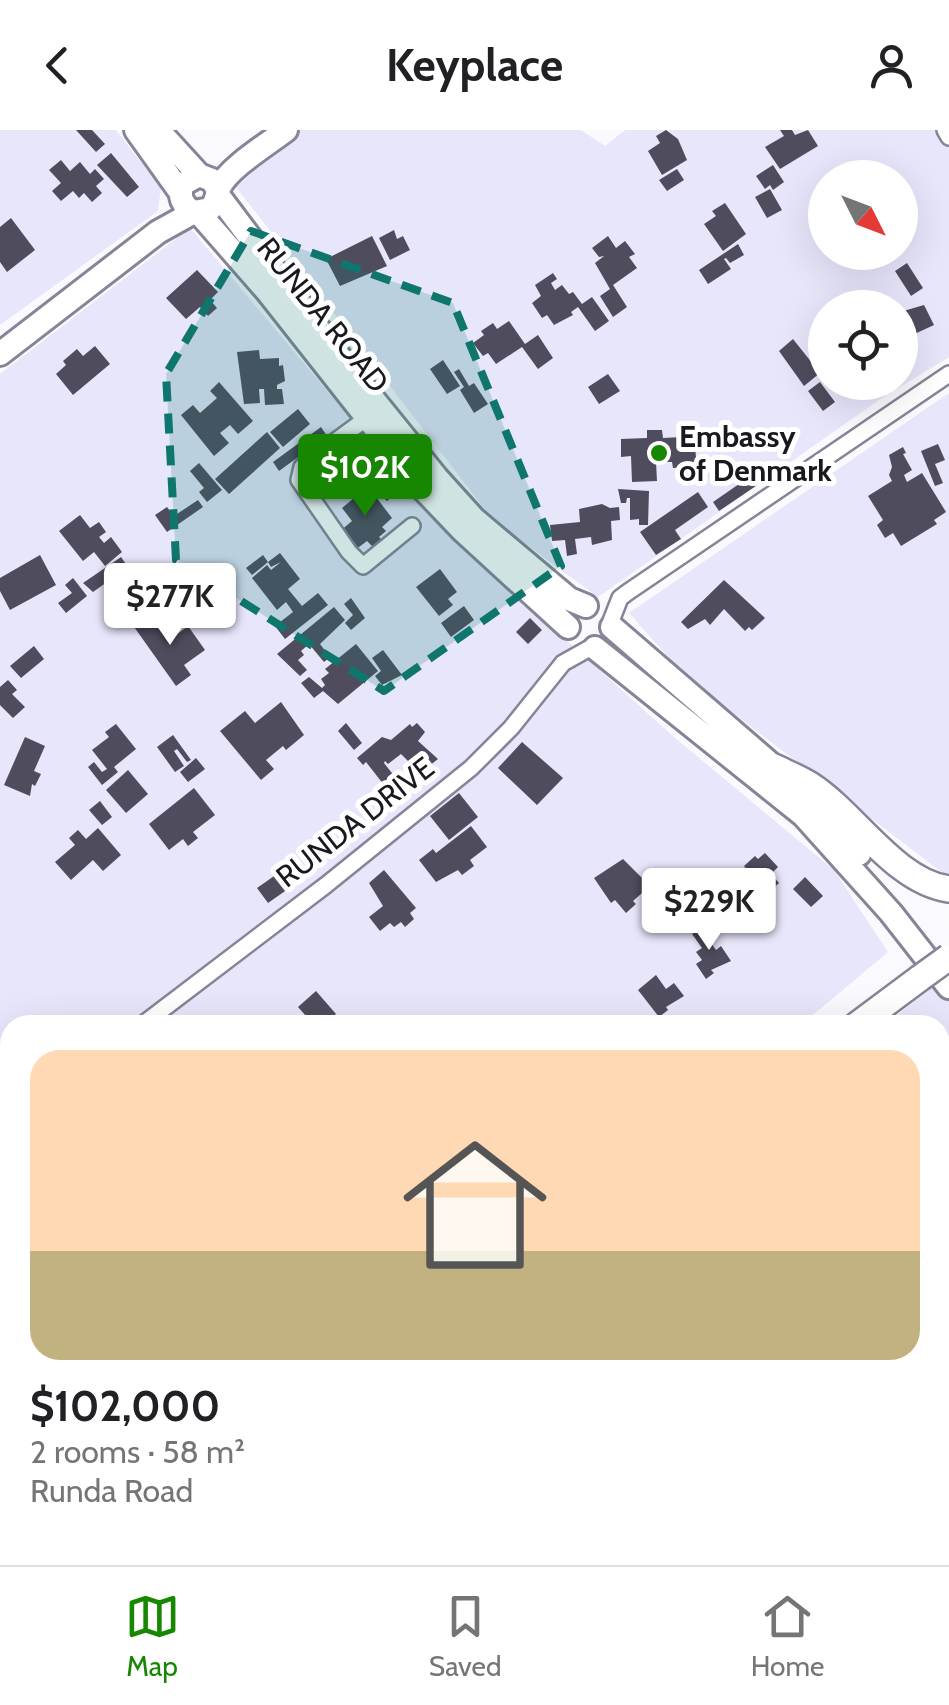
<!DOCTYPE html>
<html lang="en">
<head>
<meta charset="utf-8">
<style>
	body { margin:0; font-family:Cabin,sans-serif; background:#f2f2f2; color:#202124; height:100vh; display:flex; flex-direction:column; font-size:38px; white-space:nowrap }
	* { box-sizing:border-box; margin:0 }
	p { font-size:32px; color:#757577 }
	.icon { flex:none; width:55px; height:55px; fill:none; stroke:currentColor; stroke-width:2; stroke-linecap:round; stroke-linejoin:round }
	.map { position:relative; flex:1; overflow:hidden }
	.details { position:absolute; left:0px; top:885px; width:950px; height:550px; display:flex; flex-direction:column; background:#fff; border-radius:30px 30px 0 0; box-shadow:0 10px 40px #0002 }
	.details>* { flex:none }
	.needle { width:65px; rotate:132deg }
	.tools { position:absolute; left:808px; top:30px; display:grid; gap:20px }
	.tools a { display:grid; place-items:center; width:110px; height:110px; border-radius:50%; background:#fff; box-shadow:0 10px 40px #0002; font-size:50px }
	.price { position:absolute; translate:-50% -85px; padding:0 22px; border-radius:10px; background:#fff; color:#222; font-size:32px; line-height:65px; filter:drop-shadow(0 2px 5px #0008) }
	.price::after { content:''; position:absolute; left:50%; top:60px; width:30px; height:22px; margin-left:-15px; background:inherit; clip-path:polygon(0 0,100% 0,50% 100%) }
	.price.on { background:#178600; color:#fff }
	ul { padding:0; list-style:none }
	li { display:grid; align-content:center; gap:20px; height:530px; padding:0 30px }
	li span { display:grid; place-items:center; height:310px; border-radius:30px; color:#555 }
	li>.icon { margin-inline-start:auto }
	span .icon { width:180px; height:180px; fill:#fffc; stroke-width:1 }
	li b { font-size:42px }
	header { display:flex; justify-content:space-between; align-items:center; height:130px; padding:0 30px; background:#fff; font-size:45px; font-weight:800 }
	.tabs { display:flex; justify-content:space-around; align-items:center; height:140px; border-top:2px solid #e0e0e0; background:#fff; font-size:28px; color:#757577 }
	.tabs a { display:grid; justify-items:center; gap:5px }
	.tabs .on { color:#178600 }
	.map>svg:first-child { display:block }
</style>
</head>
<body>
<header><svg class="icon" aria-label="back" viewBox="0 0 24 24"><path d="M15 5l-7 7 7 7"/></svg>Keyplace<svg class="icon" aria-label="person" viewBox="0 0 24 24"><circle cx="12" cy="8" r="4"/><path d="M4 21q1-7 8-7t8 7"/></svg></header>
<div class="map">
<svg width="949" height="1435" viewBox="0 0 949 1435">
	<rect width="100%" height="100%" fill="#fafafe"/>
	<path fill="#e7e6fb" fill-rule="evenodd" d="M0,0H116L161,58L158,81L0,195Z
		M301,0H581L605,16L625,0H949V227L879,270L598,467L493,390L380,243L356,227L357,213L236,57ZM825,48H900V122H825ZM825,178H900V252H825Z
		M190,98L445,401L674,607L834,740L888,822L801,895H10V1425H171L159,1435H0V244Z
		M949,263V743L944,744L687,548L629,483Z
		M949,844V1435H220L231,1425H940V895H885Z"/>
	<path fill="#4f4d5d" d="M76,0H92L105,14L96,22Z
		M666,0L678,9L687,30L662,45L648,21L660,13L656,6Z
		M780,0H792L795,5L808,0L818,16L780,39L765,17L784,6Z
		M111,23L139,57L127,67L97,35Z
		M61,30L70,41L80,32L90,44L95,39L104,49L96,56L102,63L92,72L84,63L79,68L73,61L61,71L52,61L61,53L49,40Z
		M773,35L784,52L773,60L770,55L765,59L756,46Z
		M677,39L684,50L667,61L659,50Z
		M770,59L782,80L767,88L755,67Z
		M725,73L746,104L723,121L704,94L716,86L712,81Z
		M11,88L35,120L7,142L0,132V97Z
		M394,100L397,109L403,106L410,120L390,130L379,108Z
		M372,106L387,136L340,156L326,129Z
		M608,106L616,118L625,111L635,124L629,127L637,138L613,155L627,177L613,187L600,166L610,159L595,133L604,126L599,127L592,118Z
		M738,114L744,125L730,133L726,128L724,129L731,139L708,154L699,140Z
		M907,133L923,158L911,166L895,141Z
		M197,140L218,162L210,170L217,178L208,186L200,177L186,189L166,168Z
		M553,143L557,149L551,153L555,160L562,155L569,164L573,162L582,174L592,167L609,191L595,201L578,177L571,182L573,185L554,195L547,185L542,188L532,173L541,166L535,155Z
		M924,175L934,195L906,208L905,204L900,206V182Z
		M509,191L525,214L538,205L553,228L538,239L522,217L496,234L488,223L483,226L473,213L484,205L481,201L493,193L497,199Z
		M793,209L820,243L804,256L779,221Z
		M95,216L110,234L73,265L56,244L66,235L63,231L77,219L83,226Z
		M259,220L260,229L279,228V236L283,235L285,251L277,255V259H282L284,274L265,275L264,259H259L260,273L244,274L237,222Z
		M443,230L460,256L447,264L430,239Z
		M459,239L469,256L474,253L488,274L474,283L460,260L464,257L454,242Z
		M608,244L620,261L599,274L588,257Z
		M219,252L253,291L238,304L230,295L220,303L229,313L214,326L181,285L193,275L200,283L217,268L210,261Z
		M820,252L835,272L823,281L808,261Z
		M298,279L310,294L283,317L270,302Z
		M321,297L327,306L279,341L273,332Z
		M647,300H662L663,308L702,306V318L695,317L697,337L673,338L672,332H656L657,351L632,352L631,326L621,327V309L647,308Z
		M267,302L280,318L229,364L215,349Z
		M938,314L945,330L935,334L943,353L935,356L921,321Z
		M903,317L906,323L903,324L912,340L904,345L907,352L922,343L946,382L934,390L937,394L901,416L893,403L885,408L877,395L883,390L868,366L892,351L889,345L892,337L889,325Z
		M369,322L402,358L387,371L352,338Z
		M199,333L222,360L207,372L199,362L204,358L190,341Z
		M765,336L772,345L719,381L713,372Z
		M366,354L392,388L382,397L386,401L379,407L382,410L373,417L367,411L355,420L339,402L352,391L342,378L354,368L359,375L361,373L354,364Z
		M618,359L649,361L648,395H639V389L630,390V368H627L626,373H621Z
		M698,362L708,377L675,400L681,409L656,425L640,402Z
		M198,370L203,377L167,402L155,385L167,377L174,386Z
		M602,374L610,378L619,377L620,390L611,391L612,410L592,415L591,407L575,409L577,424L567,426L565,410L552,411L550,395L580,392L579,379Z
		M80,385L90,398L99,392L106,402L99,407L104,413L111,407L122,422L105,436L94,422L83,431L59,401Z
		M280,423L300,449L288,459L302,476L318,463L328,475L285,509L275,496L293,482L286,472L277,480L252,448L267,435L271,440L281,432L271,437L268,432L252,445L246,438L263,425L268,432Z
		M40,425L56,455L10,480L0,461V448Z
		M121,427L128,437L93,462L83,453Z
		M440,439L457,462L448,469L453,475L439,486L416,457Z
		M73,448L87,466L66,483L58,473L72,463L65,455Z
		M724,450L765,488L752,500L749,497L745,501L724,479L710,495L705,489L688,499L681,492Z
		M351,468L365,488L351,500L345,493L353,485L344,474Z
		M464,476L474,490L451,507L441,493Z
		M334,477L345,490L320,514L330,527L324,532L309,514L301,521L304,525L298,530L307,540L300,546L277,524Z
		M147,483L168,511L188,496L205,520L184,535L191,545L176,556L132,494Z
		M530,488L542,500L528,514L516,502Z
		M356,514L378,541L338,574L323,561L314,568L301,553L309,547L322,558L325,555L321,549L329,543L325,539Z
		M34,516L44,529L21,548L10,536Z
		M383,520L402,545L382,555L375,546L381,541L372,528Z
		M8,550L17,560L12,564L25,577L13,588L0,575V557Z
		M281,572L304,605L286,620L283,616L266,630L274,639L261,650L220,601L245,581L255,593Z
		M346,593L362,613L354,620L338,601Z
		M417,593L425,602L418,611L438,629L429,636L419,624L409,632L401,624L388,634L385,631L384,633L395,647L384,655L366,632L363,635L357,628L382,607L391,610L410,594L412,597Z
		M116,594L136,619L114,637L118,642L102,655L88,637L94,632L102,642L107,639L92,620L109,607L105,602Z
		M173,605L191,630L187,632L177,619L174,621L184,636L175,642L157,617Z
		M25,607L45,616L34,641L41,644L35,656L32,654L30,666L4,655Z
		M522,612L563,648L537,675L498,638Z
		M196,628L205,639L188,652L180,642Z
		M128,640L148,664L126,683L106,660Z
		M194,658L215,685L193,702L198,708L188,716L183,709L169,720L149,694Z
		M459,663L478,687L449,710L430,686Z
		M100,671L112,687L102,695L89,680Z
		M471,696L487,717L470,730L474,736L462,745L458,740L436,752L419,730L433,719L436,723Z
		M98,698L121,725L103,741L93,730L71,750L55,732L75,715L69,708L78,700L86,709Z
		M765,723L778,737L771,744L779,753L769,762L765,758L761,762L764,766L756,773L754,770L749,774L752,777L741,787L734,779L730,783L717,768L721,765L718,762L748,741L744,736L755,726L758,729Z
		M623,729L650,756L633,771L636,774L626,783L615,770L611,773L594,748Z
		M384,740L416,778L410,783L414,789L405,797L401,792L394,797L390,793L380,801L369,787L383,776L369,753Z
		M277,744L288,759L268,773L257,758Z
		M805,747L823,766L811,777L793,759Z
		M705,795L716,810L711,813L716,820L721,816L731,831L711,840L714,843L706,849L696,834L702,830L696,822L702,818L692,804Z
		M656,845L666,859L674,853L684,866L666,877L668,880L659,887L638,860Z
		M316,861L336,884L325,893L323,890L314,895L298,877Z
		M5,1056L10,1062V1107L0,1097V1061Z
		M635,1425H655L662,1435H628L626,1432Z
		M861,1425H893L898,1429L901,1426L910,1435H851Z"/>
	<g fill="none" stroke-linecap="round" stroke-linejoin="round">
		<g stroke="#868597" stroke-width="20">
			<path id="street" d="M945,0L949,7
				M367,288L307,332L302,337L299,350L349,422L363,436L412,396
				M611,491L620,468L628,462L949,244
				M142,895L326,755L471,638L511,598L563,533L588,519
				M0,1027L10,1018
				M0,1229L10,1239
				M0,1341L10,1332
				M940,1364L949,1375
				M723,1435L736,1425"/>
		</g>
		<g stroke="#868597" stroke-width="28">
			<path id="secondary" d="M136,0L181,63
				M158,0L199,45
				M218,60L212,50L199,45L183,54C178,66 182,76 194,82L210,79C218,71 215,67 219,58C228,38 268,14 286,0
				M218,65L348,238L437,348L474,389L569,469L586,476
				M198,82L267,161L424,360L463,401L568,497
				M0,224L158,102L194,82
				M612,497L796,656L859,724
				M595,518L803,685L891,783L949,857"/>
		</g>
		<g stroke="#868597" stroke-width="30">
			<path id="primary" d="M774,637C786,643 799,648 810,655C854,683 895,752 949,759
				M857,895L920,848
				M192,1435L202,1425"/>
		</g>
		<use href="#street" stroke="#fff" stroke-width="15"/>
		<use href="#secondary" stroke="#fff" stroke-width="22"/>
		<use href="#primary" stroke="#fff" stroke-width="25"/>
		<g stroke="#868597" stroke-width="30" stroke-linecap="butt">
			<path id="primary-bridge" d="M920,848L949,827"/>
		</g>
		<use href="#primary-bridge" stroke="#fff" stroke-width="25"/>
	</g>
	<path fill="#0f766e" fill-opacity="0.2" stroke="#0f766e" stroke-width="8" stroke-dasharray="20 12" stroke-linejoin="round" d="M251,101L453,173L561,436L384,561L176,430L166,244Z"/>
	<circle fill="#178600" stroke="#fff" stroke-width="4" cx="659" cy="323" r="10"/>
	<g text-anchor="middle" dominant-baseline="central" stroke-width="10" stroke-linejoin="round" paint-order="stroke">
		<g font-size="30" fill="#19181f" stroke="#fff">
			<text transform="translate(323 185) rotate(51)">RUNDA ROAD</text>
			<text transform="translate(355 692) rotate(-38)">RUNDA DRIVE</text>
		</g>
		<g font-size="30" font-weight="bold" fill="#19181f" stroke="#fff" text-anchor="start">
			<text x="679" y="306">Embassy<tspan x="679" dy="34">of Denmark</tspan></text>
		</g>
	</g>
</svg>
<div class="tools">
<a><svg class="needle" viewBox="-14 -14 28 28"><path d="M0-13l5 13h-10z" fill="#e53935"/><path d="M0 13l5-13h-10z" fill="#757577"/></svg></a>
<a><svg class="icon" aria-label="locate" viewBox="0 0 24 24"><circle cx="12" cy="12" r="6"/><path d="M12 2v4M12 18v4M2 12h4M18 12h4"/></svg></a>
</div>
<b class="price on" style="left:365px;top:389px">$102K</b>
<b class="price" style="left:170px;top:518px">$277K</b>
<b class="price" style="left:709px;top:823px">$229K</b>
<section class="details">
<ul>
<li><span style="background:linear-gradient(#ffd9b3 65%,#c2b280 0)"><svg class="icon" aria-label="home" viewBox="0 0 24 24"><path d="M3 11l9-7 9 7M6 9v11h12V9"/></svg></span><div><b>$102,000</b><p>2 rooms · 58 m²</p><p>Runda Road</p></div></li>
</ul>
</section>
</div>
<nav class="tabs">
<a class="on"><svg class="icon" aria-label="map" viewBox="0 0 24 24"><path d="M3 6l6-2 6 2 6-2v14l-6 2-6-2-6 2zM9 4v14M15 6v14"/></svg>Map</a>
<a><svg class="icon" aria-label="saved" viewBox="0 0 24 24"><path d="M7 4h10v16l-5-4-5 4z"/></svg>Saved</a>
<a><svg class="icon" aria-label="home" viewBox="0 0 24 24"><path d="M3 11l9-7 9 7M6 9v11h12V9"/></svg>Home</a>
</nav>
</body>
</html>
